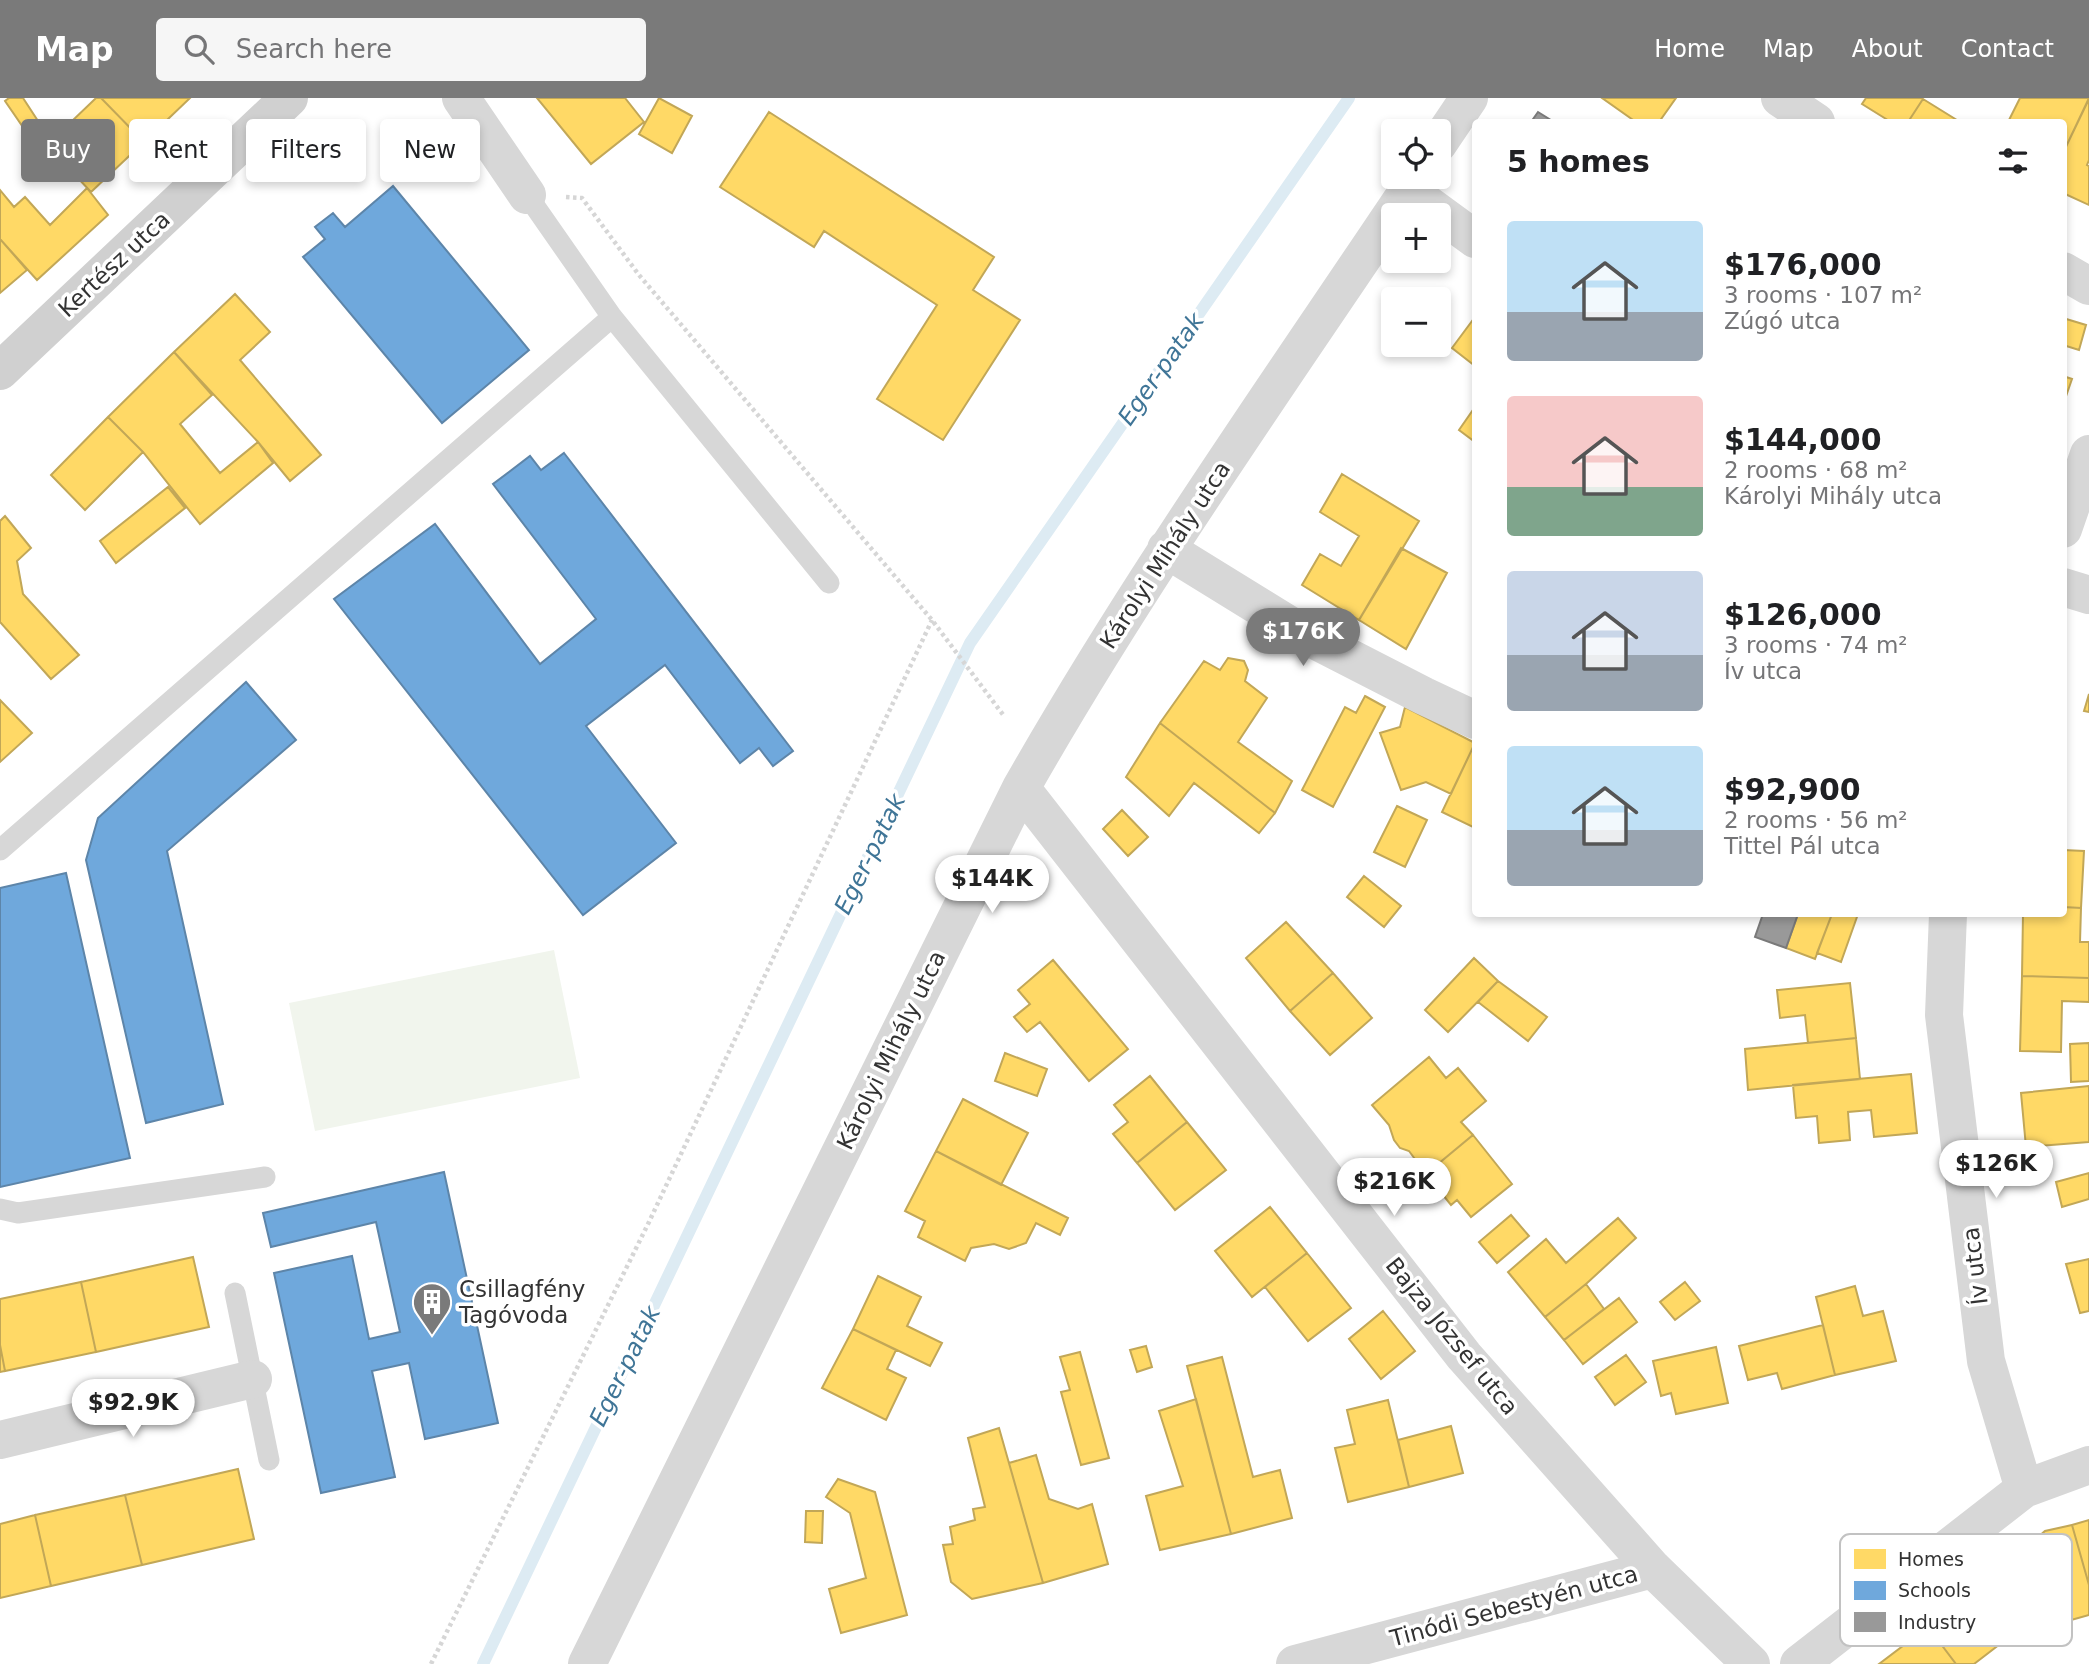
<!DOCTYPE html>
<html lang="en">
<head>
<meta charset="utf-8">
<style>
	body { margin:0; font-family:"DejaVu Sans",sans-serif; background:#f6f6f6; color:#202124; height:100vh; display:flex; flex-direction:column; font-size:26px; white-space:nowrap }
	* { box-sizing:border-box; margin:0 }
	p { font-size:23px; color:#757577 }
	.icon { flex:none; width:38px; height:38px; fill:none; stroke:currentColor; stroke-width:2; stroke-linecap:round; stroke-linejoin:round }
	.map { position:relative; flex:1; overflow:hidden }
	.panel { position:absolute; left:1472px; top:21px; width:595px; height:798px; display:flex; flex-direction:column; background:#fff; border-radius:7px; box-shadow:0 4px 10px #0003 }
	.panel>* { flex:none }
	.hud { position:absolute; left:21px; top:21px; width:665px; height:63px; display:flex; gap:14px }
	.buttons { position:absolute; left:1381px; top:21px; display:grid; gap:14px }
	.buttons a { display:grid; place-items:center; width:70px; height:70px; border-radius:7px; background:#fff; box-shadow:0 4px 10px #0003; font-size:35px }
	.price { position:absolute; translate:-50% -60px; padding:0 16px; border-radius:24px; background:#fff; color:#222; font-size:23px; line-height:46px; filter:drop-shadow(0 2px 4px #0008) }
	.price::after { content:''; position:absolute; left:50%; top:42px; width:21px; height:16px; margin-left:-10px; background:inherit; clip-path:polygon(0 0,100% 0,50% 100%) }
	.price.on { background:#7a7a7a; color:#fff }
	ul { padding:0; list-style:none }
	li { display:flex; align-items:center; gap:21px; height:175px; padding:0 35px }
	li span { display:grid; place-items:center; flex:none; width:196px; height:140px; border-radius:7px; color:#555 }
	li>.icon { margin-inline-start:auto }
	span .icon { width:84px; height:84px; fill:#fffc; stroke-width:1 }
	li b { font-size:30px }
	h2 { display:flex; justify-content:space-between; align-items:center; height:84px; padding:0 35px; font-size:30px }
	.pill { padding:0 24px; border-radius:7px; background:#fff; box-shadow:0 4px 10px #0003; font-size:24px; line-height:63px }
	.pill.on { background:#7a7a7a; color:#fff }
	header { display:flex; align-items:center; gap:42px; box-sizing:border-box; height:98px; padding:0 35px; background:#7a7a7a; color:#fff }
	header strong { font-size:33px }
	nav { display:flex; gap:38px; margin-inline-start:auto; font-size:24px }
	.search { width:490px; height:63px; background:#f6f6f6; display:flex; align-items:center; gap:18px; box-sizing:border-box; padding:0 24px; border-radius:7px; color:#757577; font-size:26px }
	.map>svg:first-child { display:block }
</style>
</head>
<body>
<header>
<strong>Map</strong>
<div class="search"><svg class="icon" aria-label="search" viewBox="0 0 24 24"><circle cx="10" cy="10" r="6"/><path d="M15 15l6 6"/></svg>Search here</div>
<nav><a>Home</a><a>Map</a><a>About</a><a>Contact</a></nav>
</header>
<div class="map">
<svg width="2089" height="1566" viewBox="0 0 2089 1566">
	<rect width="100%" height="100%" fill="#fff"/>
	<path fill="#f1f5ed" d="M554,852L580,980L315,1033L289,905Z"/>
	<path fill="#ffd966" stroke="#c2a757" stroke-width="2" d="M9,0H23L38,23L25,32L5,3Z
		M96,0H101L144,44L91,94L47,47Z
		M101,0H190L144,44Z
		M537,0H625L644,24L591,66Z
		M659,0L692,18L672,55L639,36Z
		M1602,0H1676L1659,24H1636Z
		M1866,0H1922L1923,1L1908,24H1891L1862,6Z
		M2020,0H2089L2063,55V24H2008Z
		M1923,1L1960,24H1908Z
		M2089,1V62L2087,67L2089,68V107L2063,95V55Z
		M769,14L994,159L973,192L1020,222L943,342L877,301L937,207L824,133L814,149L720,89Z
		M87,90L108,117L37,182L0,141V92L14,109L25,99L50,127Z
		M0,141L27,172L0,195Z
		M235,196L270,234L240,262L321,357L290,383L258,344L174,254Z
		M1475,219V268L1452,250Z
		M2063,220L2086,227L2079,252L2063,247Z
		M174,254L212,297L180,326L220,375L258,344L273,365L200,426L143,354L108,319Z
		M2063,278L2072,281L2063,307Z
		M1475,309V344L1459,332Z
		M108,319L143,354L85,412L51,377Z
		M1342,376L1419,423L1359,522L1302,487L1320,456L1341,468L1359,438L1320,414Z
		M168,389L185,410L116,465L100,443Z
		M5,418L31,450L17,463L23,496L79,557L51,581L0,524V423Z
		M1401,450L1447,475L1406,551L1359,522Z
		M1228,560L1244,563L1248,572L1245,583L1267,600L1238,644L1292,683L1275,715L1160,625L1204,563L1220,572Z
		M2089,596V614L2084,613Z
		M1365,598L1385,609L1333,709L1302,692L1345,609L1356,615Z
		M0,602L32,635L0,664Z
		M1405,609L1475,645L1451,696L1426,684L1401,692L1380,635L1400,629Z
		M1160,625L1275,715L1259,735L1194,685L1169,718L1126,679Z
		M1475,645V730L1442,714Z
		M1397,708L1427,722L1405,769L1374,754Z
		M1122,712L1148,739L1128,758L1103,731Z
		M2063,752L2084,753L2081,810L2063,809Z
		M1364,778L1401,808L1384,829L1347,799Z
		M2063,809L2081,810L2080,844H2089V880L2022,878L2023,816H2063Z
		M1798,816H1832L1815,861L1786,850Z
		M1832,816H1858L1841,864L1817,855Z
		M1286,824L1333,875L1290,913L1246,860Z
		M1474,860L1498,883L1448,934L1425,912Z
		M1053,862L1128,951L1089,983L1040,924L1027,934L1014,919L1030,906L1018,892Z
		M1333,875L1372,920L1330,957L1290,913Z
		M2022,878L2089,880V904L2062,903L2061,954L2020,953Z
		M1498,883L1547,919L1528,943L1478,904Z
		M1850,885L1856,940L1808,945L1805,917L1780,920L1777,892Z
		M1856,940L1860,981L1748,992L1745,951Z
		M2089,945V983L2071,984L2070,946Z
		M1005,955L1047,971L1037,998L995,983Z
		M1429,959L1446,980L1458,970L1486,1003L1461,1024L1473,1037L1426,1076L1409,1053L1400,1050L1394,1042L1389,1027L1372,1007Z
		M1911,976L1917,1035L1874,1039L1871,1012L1848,1014L1850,1042L1819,1045L1817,1018L1796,1020L1793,987Z
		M1150,978L1187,1024L1137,1065L1113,1036L1128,1024L1114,1007Z
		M2089,988V1044L2026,1049L2021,995Z
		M963,1001L1028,1035L1001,1087L936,1053Z
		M1187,1024L1226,1072L1175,1112L1137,1065Z
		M1473,1037L1512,1086L1471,1119L1457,1102L1451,1107L1426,1076Z
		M936,1053L1068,1120L1060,1137L1036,1125L1026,1145L1009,1151L994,1146L971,1150L965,1163L918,1139L925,1123L905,1113Z
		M2089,1075V1101L2062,1109L2056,1084Z
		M1270,1109L1307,1155L1252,1199L1215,1153Z
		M1511,1117L1529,1138L1497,1165L1479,1144Z
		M1618,1120L1636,1140L1586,1186L1545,1219L1508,1174L1546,1141L1566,1165Z
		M1307,1155L1351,1210L1308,1243L1265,1189Z
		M193,1159L209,1229L96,1254L81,1184Z
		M2089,1161V1213L2080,1215L2066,1166Z
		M878,1178L921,1199L907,1228L942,1245L930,1268L853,1231Z
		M81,1184L96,1254L5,1273L0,1247V1201Z
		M1685,1184L1700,1203L1675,1222L1660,1204Z
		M1586,1186L1604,1211L1564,1242L1545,1219Z
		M1855,1188L1863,1218L1883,1213L1896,1263L1835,1277L1816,1199Z
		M1619,1200L1637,1224L1583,1266L1564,1242Z
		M1383,1213L1415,1253L1381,1281L1349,1241Z
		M1823,1227L1835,1277L1782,1291L1777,1275L1748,1282L1739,1248Z
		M853,1231L896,1252L887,1271L906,1280L886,1322L822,1290Z
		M0,1247L5,1273L0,1274Z
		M1146,1248L1152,1269L1137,1274L1130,1252Z
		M1716,1249L1728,1305L1676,1316L1671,1295L1661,1298L1653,1263Z
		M1080,1254L1109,1360L1081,1367L1061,1294L1070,1292L1060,1259Z
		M1626,1257L1646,1284L1615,1307L1595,1279Z
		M1222,1259L1253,1379L1280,1372L1292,1420L1231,1436L1187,1268Z
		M1196,1301L1231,1436L1160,1452L1146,1398L1183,1388L1159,1313Z
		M1388,1302L1409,1389L1348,1404L1335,1350L1355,1346L1347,1312Z
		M1451,1328L1463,1375L1409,1389L1398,1342Z
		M999,1330L1043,1485L972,1501L951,1484L943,1447L953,1446L950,1429L975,1422L973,1411L985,1409L968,1340Z
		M1036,1357L1049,1401L1078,1411L1092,1406L1108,1466L1043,1485L1009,1365Z
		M238,1371L254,1441L142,1467L125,1397Z
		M838,1381L875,1394L907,1517L841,1535L829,1491L866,1480L850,1415L826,1399Z
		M125,1397L142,1467L51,1488L35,1417Z
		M806,1413H823L822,1445L805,1444Z
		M35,1417L51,1488L0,1500V1426Z
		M2089,1422V1487L2072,1427Z
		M2072,1427L2089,1487V1517L2064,1524L2055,1500L2038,1503L2012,1462L2045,1433Z
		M1978,1491L2013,1536L1974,1566H1956L1928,1529Z
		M1928,1529L1956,1566H1879Z"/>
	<path fill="#6fa8dc" stroke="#5d85a9" stroke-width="2" d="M393,88L529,252L442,325L303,159L325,141L315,129L333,115L345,129Z
		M564,355L793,653L773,668L759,650L740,665L665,567L586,628L676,745L583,817L334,501L435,426L540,566L596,521L493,386L530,358L541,372Z
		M246,584L296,642L167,753L223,1006L146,1025L86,762L98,720Z
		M66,775L130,1060L0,1089V790Z
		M444,1074L498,1325L425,1341L409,1265L372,1273L395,1379L321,1395L274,1175L352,1158L369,1241L400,1234L376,1124L271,1149L263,1115Z"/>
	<path fill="#999" stroke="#7a7a7a" stroke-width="2" d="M1538,14L1554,24H1531Z
		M1763,816H1798L1786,850L1755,839Z"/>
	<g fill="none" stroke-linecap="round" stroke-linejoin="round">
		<path stroke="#ddebf3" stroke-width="12" d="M483,1566L970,545L1349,0"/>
		<path stroke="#d6d6d6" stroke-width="4.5" stroke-dasharray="3.5 3.5" stroke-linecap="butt" d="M566,99L582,100L639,177L932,522L1004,618
			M431,1566L649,1124L932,522"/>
		<path stroke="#d7d7d7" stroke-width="21" d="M527,97L612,219L829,485
			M0,752L612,219
			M0,1111L18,1115L265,1079
			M235,1195L269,1362"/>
		<path stroke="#d7d7d7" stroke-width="38" d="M461,0L527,97
			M1780,0L1816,24
			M1438,46L1469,0
			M1408,92L1475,141
			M2063,173L2089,188
			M2063,431L2089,356
			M1166,451L1307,538L1424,598L1475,622
			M2063,489L2089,497
			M1021,690L1464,1258L1653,1471L1751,1566
			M1948,816L1944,917L1986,1263L2024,1391
			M0,1342L253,1281
			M587,1566L1021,690C1141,479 1282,281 1417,79
			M1295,1566L1653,1471
			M1799,1566L2024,1391L2089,1367"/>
		<path stroke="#d0d0d0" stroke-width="38" d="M0,273L289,0"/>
	</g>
	<defs>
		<g id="building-pin" transform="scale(2.0125)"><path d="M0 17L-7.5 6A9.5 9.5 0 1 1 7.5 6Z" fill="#7a7a7a" stroke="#fff"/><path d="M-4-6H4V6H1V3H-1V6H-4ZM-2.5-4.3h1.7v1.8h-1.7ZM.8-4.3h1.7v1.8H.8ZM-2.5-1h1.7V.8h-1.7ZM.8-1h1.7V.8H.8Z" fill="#fff"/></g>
	</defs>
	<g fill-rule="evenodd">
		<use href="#building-pin" x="432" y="1204"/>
	</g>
	<g text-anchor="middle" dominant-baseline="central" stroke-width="7" stroke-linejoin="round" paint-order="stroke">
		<g font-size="23" fill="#333" stroke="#fff">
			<text transform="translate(114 166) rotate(-43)">Kertész utca</text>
			<text transform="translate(1165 457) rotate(-57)">Károlyi Mihály utca</text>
			<text transform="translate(891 952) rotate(-64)">Károlyi Mihály utca</text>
			<text transform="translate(1975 1168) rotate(-97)">Ív utca</text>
			<text transform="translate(1452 1238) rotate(51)">Bajza József utca</text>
			<text transform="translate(1514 1508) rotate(-15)">Tinódi Sebestyén utca</text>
		</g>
		<g font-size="23" fill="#333" stroke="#fff" text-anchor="start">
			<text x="459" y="1191">Csillagfény<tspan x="459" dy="26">Tagóvoda</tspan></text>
		</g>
		<g font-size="24" font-style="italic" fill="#3f7597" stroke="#fff">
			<text transform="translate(1161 271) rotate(-55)">Eger-patak</text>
			<text transform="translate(870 756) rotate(-64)">Eger-patak</text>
			<text transform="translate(625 1268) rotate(-64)">Eger-patak</text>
		</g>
	</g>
	<rect x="1840" y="1436" width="232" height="112" rx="10" fill="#fff" stroke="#c2c2c2" stroke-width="2"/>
	<rect x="1854" y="1451" width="32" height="20" fill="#ffd966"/>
	<rect x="1854" y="1483" width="32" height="19" fill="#6fa8dc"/>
	<rect x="1854" y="1514" width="32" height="20" fill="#999"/>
	<g font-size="19" fill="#333">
		<text x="1898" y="1468">Homes</text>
		<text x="1898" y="1499">Schools</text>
		<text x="1898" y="1531">Industry</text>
	</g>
</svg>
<div class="buttons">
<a><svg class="icon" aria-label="locate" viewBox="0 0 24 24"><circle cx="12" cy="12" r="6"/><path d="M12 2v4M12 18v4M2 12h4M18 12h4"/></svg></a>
<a>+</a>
<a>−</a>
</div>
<b class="price on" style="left:1303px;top:570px">$176K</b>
<b class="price" style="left:992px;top:817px">$144K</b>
<b class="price" style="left:1996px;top:1102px">$126K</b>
<b class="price" style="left:1394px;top:1120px">$216K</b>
<b class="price" style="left:133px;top:1341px">$92.9K</b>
<div class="hud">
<a class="pill on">Buy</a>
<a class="pill">Rent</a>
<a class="pill">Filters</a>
<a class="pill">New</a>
</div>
<section class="panel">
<h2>5 homes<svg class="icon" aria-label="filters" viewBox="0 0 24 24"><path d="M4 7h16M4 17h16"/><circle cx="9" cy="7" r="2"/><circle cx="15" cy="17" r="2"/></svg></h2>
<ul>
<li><span style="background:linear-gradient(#bfe0f5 65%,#9aa5b1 0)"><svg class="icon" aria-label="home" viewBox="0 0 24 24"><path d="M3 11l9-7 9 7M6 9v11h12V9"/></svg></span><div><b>$176,000</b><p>3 rooms · 107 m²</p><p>Zúgó utca</p></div></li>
<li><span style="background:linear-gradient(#f6c9c9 65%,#7fa58c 0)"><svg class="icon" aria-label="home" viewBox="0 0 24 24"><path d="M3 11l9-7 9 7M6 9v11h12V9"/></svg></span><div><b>$144,000</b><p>2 rooms · 68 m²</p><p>Károlyi Mihály utca</p></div></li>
<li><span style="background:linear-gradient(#c9d6e8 60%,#9aa5b1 0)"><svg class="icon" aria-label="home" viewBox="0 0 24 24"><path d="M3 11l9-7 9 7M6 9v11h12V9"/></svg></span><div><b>$126,000</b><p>3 rooms · 74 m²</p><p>Ív utca</p></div></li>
<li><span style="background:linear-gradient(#bfe0f5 60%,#9aa5b1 0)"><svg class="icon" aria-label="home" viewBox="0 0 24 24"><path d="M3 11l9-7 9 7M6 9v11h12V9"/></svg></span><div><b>$92,900</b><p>2 rooms · 56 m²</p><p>Tittel Pál utca</p></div></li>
</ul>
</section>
</div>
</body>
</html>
